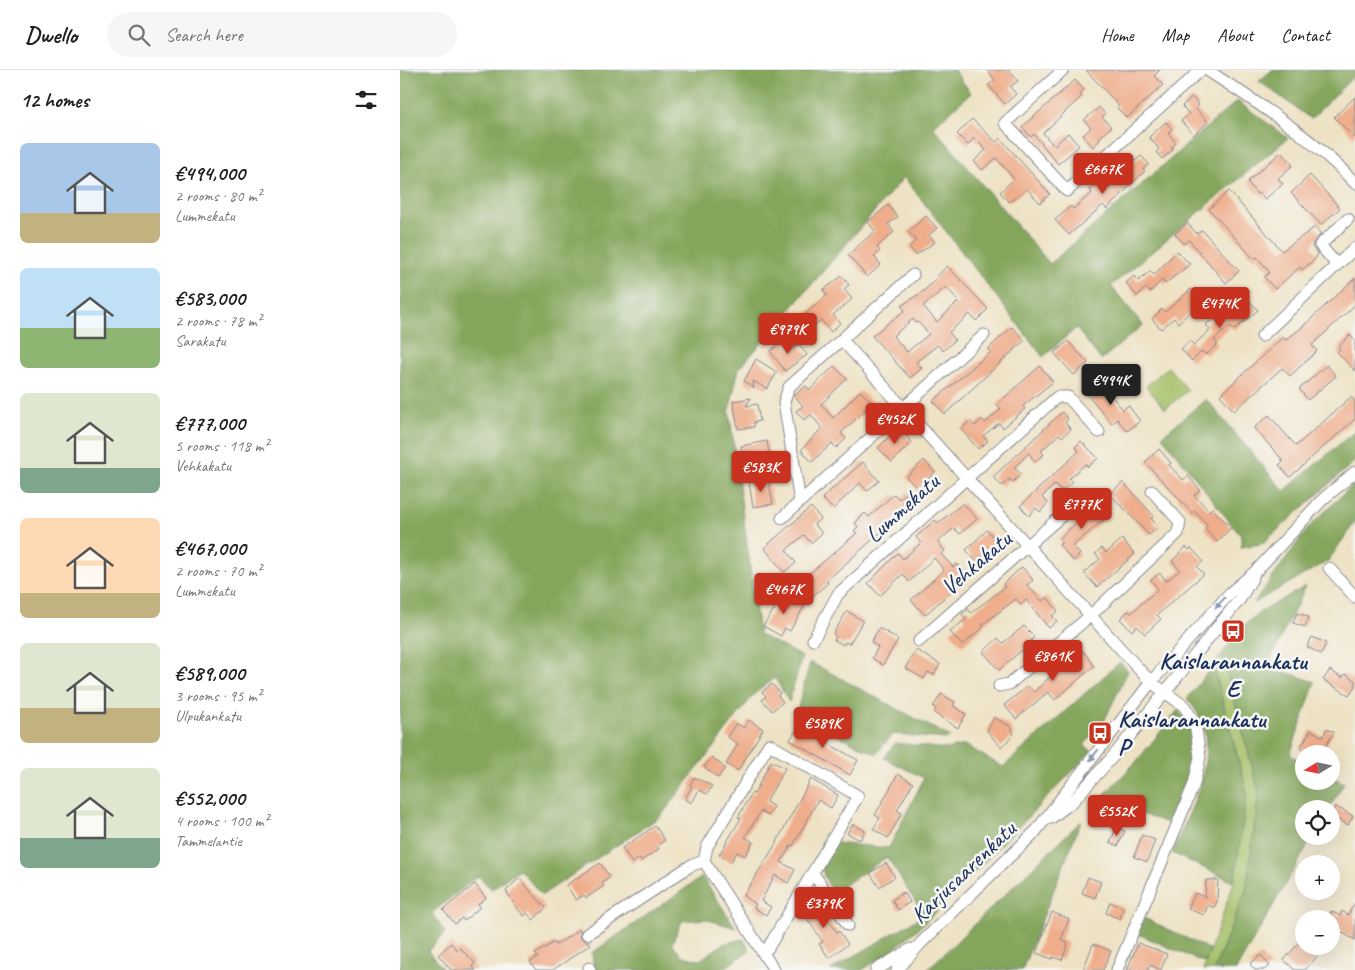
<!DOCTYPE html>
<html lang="en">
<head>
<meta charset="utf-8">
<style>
	body { margin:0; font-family:Caveat,sans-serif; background:#f6f6f6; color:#202124; height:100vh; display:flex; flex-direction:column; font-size:19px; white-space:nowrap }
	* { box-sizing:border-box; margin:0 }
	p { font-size:16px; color:#757577 }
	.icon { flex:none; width:28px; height:28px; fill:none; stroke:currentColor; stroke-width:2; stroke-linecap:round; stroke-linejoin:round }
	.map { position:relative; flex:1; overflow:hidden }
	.drawer { display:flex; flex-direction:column; background:#fff; width:400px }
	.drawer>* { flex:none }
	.needle { width:32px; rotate:260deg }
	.tools { position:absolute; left:895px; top:675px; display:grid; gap:10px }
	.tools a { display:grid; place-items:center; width:45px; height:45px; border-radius:50%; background:#fff; box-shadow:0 5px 20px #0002; font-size:25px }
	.price { position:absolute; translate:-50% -42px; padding:0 11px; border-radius:5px; background:#c8321e; color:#fff; font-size:16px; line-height:32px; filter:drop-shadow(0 1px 2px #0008) }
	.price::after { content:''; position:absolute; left:50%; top:30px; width:15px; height:11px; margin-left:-8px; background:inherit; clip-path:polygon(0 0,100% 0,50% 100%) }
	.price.selected { background:#222; color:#fff }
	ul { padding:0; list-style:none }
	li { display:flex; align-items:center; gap:15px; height:125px; padding:0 20px }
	li span { display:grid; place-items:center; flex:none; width:140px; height:100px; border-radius:8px; color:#555 }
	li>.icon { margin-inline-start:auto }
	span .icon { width:60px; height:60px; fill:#fffc; stroke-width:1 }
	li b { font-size:21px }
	h2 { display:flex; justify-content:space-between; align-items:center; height:60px; padding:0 20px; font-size:21px }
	header { display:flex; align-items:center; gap:30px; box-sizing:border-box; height:70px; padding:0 25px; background:#fff; border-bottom:1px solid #e0e0e0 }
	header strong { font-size:24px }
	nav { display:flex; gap:28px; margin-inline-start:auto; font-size:18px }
	.search { width:350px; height:45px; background:#f6f6f6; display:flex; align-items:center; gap:12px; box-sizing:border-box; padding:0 18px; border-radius:28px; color:#757577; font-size:19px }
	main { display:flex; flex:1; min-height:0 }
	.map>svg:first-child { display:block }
</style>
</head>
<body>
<header>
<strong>Dwello</strong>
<div class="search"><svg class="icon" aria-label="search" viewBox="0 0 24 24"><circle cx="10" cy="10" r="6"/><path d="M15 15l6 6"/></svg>Search here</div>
<nav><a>Home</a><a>Map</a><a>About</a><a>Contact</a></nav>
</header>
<main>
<section class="drawer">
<h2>12 homes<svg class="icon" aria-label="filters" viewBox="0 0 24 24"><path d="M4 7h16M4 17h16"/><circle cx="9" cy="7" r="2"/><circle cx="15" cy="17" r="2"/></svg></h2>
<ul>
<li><span style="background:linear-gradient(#a9c7e8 70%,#c2b280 0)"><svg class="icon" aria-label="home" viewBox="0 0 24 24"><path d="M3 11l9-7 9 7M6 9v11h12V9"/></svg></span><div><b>€494,000</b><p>2 rooms · 80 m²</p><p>Lummekatu</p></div></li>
<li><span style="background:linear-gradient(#bfe0f5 60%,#8fb573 0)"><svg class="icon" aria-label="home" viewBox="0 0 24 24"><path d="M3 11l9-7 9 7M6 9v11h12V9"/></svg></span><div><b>€583,000</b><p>2 rooms · 78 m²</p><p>Sarakatu</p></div></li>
<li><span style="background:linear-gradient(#dfe7d0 75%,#7fa58c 0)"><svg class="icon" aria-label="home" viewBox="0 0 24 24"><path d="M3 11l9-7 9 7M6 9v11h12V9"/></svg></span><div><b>€777,000</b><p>5 rooms · 118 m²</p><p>Vehkakatu</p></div></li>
<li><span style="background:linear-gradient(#ffd9b3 75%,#c2b280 0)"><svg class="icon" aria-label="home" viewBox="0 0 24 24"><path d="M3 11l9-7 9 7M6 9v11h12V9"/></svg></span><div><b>€467,000</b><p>2 rooms · 70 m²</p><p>Lummekatu</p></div></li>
<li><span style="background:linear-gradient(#dfe7d0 65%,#c2b280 0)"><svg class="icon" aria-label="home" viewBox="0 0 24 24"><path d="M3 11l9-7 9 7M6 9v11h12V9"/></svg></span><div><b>€589,000</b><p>3 rooms · 95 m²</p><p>Ulpukankatu</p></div></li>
<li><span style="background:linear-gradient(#dfe7d0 70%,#7fa58c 0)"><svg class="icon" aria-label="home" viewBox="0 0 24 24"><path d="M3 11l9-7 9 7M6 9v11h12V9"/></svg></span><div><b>€552,000</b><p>4 rooms · 100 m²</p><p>Tammelantie</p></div></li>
</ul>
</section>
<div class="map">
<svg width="955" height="900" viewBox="0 0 955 900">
	<rect width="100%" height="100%" fill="#f6f6f2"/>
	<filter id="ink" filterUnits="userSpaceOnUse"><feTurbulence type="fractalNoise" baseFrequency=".02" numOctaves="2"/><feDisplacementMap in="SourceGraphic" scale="10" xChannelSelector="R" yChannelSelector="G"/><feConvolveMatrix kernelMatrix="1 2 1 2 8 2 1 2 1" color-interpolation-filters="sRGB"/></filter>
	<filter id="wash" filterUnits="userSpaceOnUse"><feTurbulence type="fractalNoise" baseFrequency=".0096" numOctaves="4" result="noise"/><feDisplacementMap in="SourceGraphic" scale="20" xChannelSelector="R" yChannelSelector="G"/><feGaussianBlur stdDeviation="1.12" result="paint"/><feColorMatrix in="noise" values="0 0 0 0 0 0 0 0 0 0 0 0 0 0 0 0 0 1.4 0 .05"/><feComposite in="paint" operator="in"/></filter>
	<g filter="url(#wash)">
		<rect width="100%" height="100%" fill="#eee2c4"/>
		<path fill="#a5c067" stroke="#607862" d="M768,297L788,320L765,339L746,316Z
			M822,584L859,722L846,820L814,900H803L834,812L847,723L813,595Z"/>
		<path fill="#84a65c" stroke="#506a5d" d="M0,0H554L571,23L533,57L650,194L837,31L888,68L711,216L743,255L701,290L676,258L643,287L504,107L339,299L329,340L359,564L402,587L389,632L375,608L354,624L261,746L142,825L119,799L92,819L78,806L32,843L45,863L28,881L43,900H0Z
			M872,0H955V5L911,49L859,11Z
			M806,329L884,421L955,361V391L862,474L841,477V466L762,366Z
			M955,413V452L928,491L854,533L909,457Z
			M906,516L867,596L915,612L890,685L904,693V711H931V707L944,713L929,739H904V766H913L836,900H814L846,820L859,722L822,584L841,558L860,542Z
			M410,592L550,667L544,669L493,664L476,684L396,645Z
			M720,592L728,601L704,651L684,675L692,681L528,850L490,882L462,900H431L524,845L487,787L434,822C417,800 421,795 435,773L489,778L524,708L484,688L495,673L546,679L565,675L603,697Z
			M813,595L847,723L834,812L772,783C791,738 829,672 787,629Z
			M778,640C781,645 787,650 789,656C803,686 781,726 771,754L699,730L736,692Z
			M681,751L622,900H527Z
			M302,807L336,858L305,849L282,851L272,873L282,886L300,890L323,874L343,869L350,880L322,900H194L192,883Z
			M744,848L811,880L805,893L738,864Z"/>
		<g id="blocks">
			<path fill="#efad8b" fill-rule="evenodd" d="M587,0H609L618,11L610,17L616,24L605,34L588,15L595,10Z
				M686,0H760L754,6L763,15L727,48L717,38L719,36Z
				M675,10L684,20L680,23L682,26L643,63L654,76L668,63L679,76L658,94L634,64L631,67L622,57Z
				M792,27L799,35L795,38L808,52L794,65L781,51L789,44L782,36Z
				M955,27V68L934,47Z
				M699,37L705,44L702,47L711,57L699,68L700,70L693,77L683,65L691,58L684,50Z
				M572,49L596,72L600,68L650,124L640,133L627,119L609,132L600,122L614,109L596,88L582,100L574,91L586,80L574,68L568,75L557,64Z
				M766,52L772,59L768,63L776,73L771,78L773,80L762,89L756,82L759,79L749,67Z
				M881,82L893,95L878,108L883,114L865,129L859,123L857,124L848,113L849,110Z
				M730,84L735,91L741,86L749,94L743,99L745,101L707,139L703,135L669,165L655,150L671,136L673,139L692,123L690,120L702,110L709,118L725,104L717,96Z
				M910,105L940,138L921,155L891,123Z
				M829,121L882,181L915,157L921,164L913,173L912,177L918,184L915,189L902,200L900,197L875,219L864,207L869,203L868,200L857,187L854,189L809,139Z
				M488,135L498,147L488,154L494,162L477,177L480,181L474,186L481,195L467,207L448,185L475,161L468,152Z
				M526,146L537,158L529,165L535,172L516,185L509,177L516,170L508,162Z
				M787,153L797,164L802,160L839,201L826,213L789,170L784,174L775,164Z
				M777,181L790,194L765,214L762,210L750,222L746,218L737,226L726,213L734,206L738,211L750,201L754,205Z
				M547,196L588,239L576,251L570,244L549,262L555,270L543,281L538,275L516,292L522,298L510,308L472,266L505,240L501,236L525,220ZM546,217L559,231L537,252L523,236ZM513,249L516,253L518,252L529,264L507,282L493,266Z
				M442,206L449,215L444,219L452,229L433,245L440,253L431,262L421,250L408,262L398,251L427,225L423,220Z
				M955,208V235L912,275L917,281L890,306L882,298L834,341L820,325L883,267L886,270L899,260Z
				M791,219L802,231L778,253L774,248L761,259L752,249L762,239L765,242Z
				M846,227L858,240L834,260L830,256L814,270L818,274L806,285L802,281L792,291L781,279L790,271L794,275L810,260L806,255L813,249L815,250L817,248L820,250Z
				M612,257L625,270L545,344L533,331L591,282L588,279Z
				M950,265L955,271V301L937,282L940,279L938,277Z
				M668,271L688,293L674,305L654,283Z
				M383,272L390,281L399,274L407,285L385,301L370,281Z
				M356,289L377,302L367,319L353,311L354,318L344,311Z
				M927,295L936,306L908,330L899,319Z
				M434,296L447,309L421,334L433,348L460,321L473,333L441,363L446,369L436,378L432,373L412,392L401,380L422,358L411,345L404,350L396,341L403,336L394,325L406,316L410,320Z
				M640,296L653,312L623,336L625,339L603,358L599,353L583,366L588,371L578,379L561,359L570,351L575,356L582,349L585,353L601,339L597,334Z
				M698,309L723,340L728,335L740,351L727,361L717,349L712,354L684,320Z
				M951,327L955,331V349L890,407L879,395L883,392L881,388L854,358L869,345L896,376Z
				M351,328L346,336L357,334L360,351L354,352V357L338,359L333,331Z
				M662,342L668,349L665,353L671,359L662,367L659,364L641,381L644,384L635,392L629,383L614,398L621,404L613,412L609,409L602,416L593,407Z
				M498,358L512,372L492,392L478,378Z
				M367,371L370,389L375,388L376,396L368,397V392L345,396L341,376Z
				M681,371L698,388L688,397L685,394L669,409L672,412L662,421L655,414L642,427L648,433L640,442L636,438L629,446L620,436L679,381L675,377Z
				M759,379L771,393L769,395L783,410L788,406L800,420L794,425L809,441L812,438L831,458L817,472L804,458L808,455L794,441L792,443L745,392Z
				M524,390L535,402L518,419L506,407Z
				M463,392L479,411L467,421L460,413L433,439L422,428Z
				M368,408L373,434L353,437L349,412Z
				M723,412L754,446L751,448L758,458L749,465L710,424Z
				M508,422L516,431L426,511L428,513L407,531L395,516L457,463L454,461L458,457L455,453L465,443L469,447L494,424L499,429Z
				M563,433L577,449L560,464L554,458L538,472L545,481L541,484L553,497L557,494L566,504L563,507L565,509L525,545L511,530L544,500L534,488L509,512L503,504L480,526L468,513L498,483L503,489L521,473L516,467L535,450L538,453Z
				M697,433L709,445L673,476L680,484L673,491L659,475L662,472L659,469Z
				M411,437L421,449L414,454L422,463L411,473L404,465L386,480L396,493L384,502L364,478Z
				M587,460L599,473L577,492L566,480Z
				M722,469L735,484L697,517L684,503L700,489L695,484L702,478L706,483Z
				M786,477L789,480L791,478L803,491L797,497L804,504L757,545L761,549L745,564L737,556L732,561L720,549L728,541L731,543L758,519L751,510L760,503L766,511L780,500L772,491Z
				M622,497L633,510L627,515L642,531L647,527L658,541L652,546L657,551L649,558L626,530L621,535L616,529L582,555L584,557L562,575L550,562L566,549L562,544L568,539L571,543L605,517L603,514Z
				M385,523L405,535L390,561L385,558L381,566L363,556Z
				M447,541L463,551L449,574L445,572L444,575L434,570L436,567L433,564Z
				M897,543L909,547L905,557L893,553Z
				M624,556L634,566L629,574L599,600L583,582L598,568L603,573Z
				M479,558L498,569L483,595L472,588L478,577L471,572Z
				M912,567L926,573L921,584L907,577Z
				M673,577L679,584L683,581L694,596L655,630L648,622L616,649L604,635L628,616L634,622L654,603L649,597Z
				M516,580L540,594L534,605L528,602L524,609L505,598Z
				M930,600L942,608L945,604L955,611V616L949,625L923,610Z
				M372,614L380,623L378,626L383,632L372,641L362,630L366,626L362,622Z
				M541,624L555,632L553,636L566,644L558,658L534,643L536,639L533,637Z
				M594,647L611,657L614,665L601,677L587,661Z
				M349,650L363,659L338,701L326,694L338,674L327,667L336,653L344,658Z
				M401,653L425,668L423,671L458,690L450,705L390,670Z
				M926,659L934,662L921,684H910L900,678L911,660L923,667Z
				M312,687L325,698L318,708L304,697Z
				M371,691L385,698L366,732L374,737L368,746L361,741L345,767L353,772L345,786L337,782L331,792L319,785L341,748L338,747L352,723L354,724Z
				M498,704L513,713L497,740L502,743L488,768L473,759L480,748L475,745Z
				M294,707L312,716L307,724L299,720L292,733L285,729L292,716L290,715Z
				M411,709L438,725L431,738L418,730L393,776L391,775L381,792L395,800L388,813L375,805L361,831L371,837L366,845L354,838L356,834L343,826L374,777Z
				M935,736L953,746L948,755L931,746Z
				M453,754L465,761L460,770L447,763Z
				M255,756L265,770L257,776L259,779L241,791L240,788L232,793L222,778Z
				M716,758L725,761L718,776L710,773Z
				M742,765L755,770L747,792L734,787Z
				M200,793L210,807L202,813L204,816L186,828L184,825L176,830L166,815Z
				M486,793L495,807L479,817L470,803Z
				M688,807L701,812L695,828L682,823Z
				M119,808L146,838L133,850L127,843L124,846L117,838L106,821Z
				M806,810H818L817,831L814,838L808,835L804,845L788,839L795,823L805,827Z
				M75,814L86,828L78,834L80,837L64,851L62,848L55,854L43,840Z
				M504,822L510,832L498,840L492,830Z
				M417,827L421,834L418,835L437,862L439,861L448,874L429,888L419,874L423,872L404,844L408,841L404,835Z
				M710,832L724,838L720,849L706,843Z
				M955,833V870L936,859L931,868V841L940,846L942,841L948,845Z
				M652,842L669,849L661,870L668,873L662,890L653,887V889L636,883Z
				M180,859L181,868L191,874L153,900H136L130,892L138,887L135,884L154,872L156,875Z
				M904,867V876H912L920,883L905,900H895L884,890Z
				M51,873L57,880L60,878L75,893L72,896L76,900H51L38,885Z
				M738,873L767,884L761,900L750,895L748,900H727Z
				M693,874L711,881L703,900H683Z
				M861,885L870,896L864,900H855L850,894Z"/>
		</g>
	</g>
	<g filter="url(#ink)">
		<use href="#blocks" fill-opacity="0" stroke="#848891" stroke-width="1"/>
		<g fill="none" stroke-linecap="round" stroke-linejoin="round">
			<g stroke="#848891" stroke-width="13">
				<path id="minor" d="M663,0L605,53L667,121L801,0
					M807,0C860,35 911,66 955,113
					M937,195L920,175L948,149
					M862,266L955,178
					M442,270L737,597L751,612L784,636L795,653L800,687L794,714L717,900
					M400,432L384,332L389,317L513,205
					M382,448L584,265
					M929,498L955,527
					M413,570L438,524L657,327H668L699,362
					M519,571L684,426
					M599,616L609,614L690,546L778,463L780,452L752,421
					M651,748L672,732L716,683L840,529L853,507
					M304,791L307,777L369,674L458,726L368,878L362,882
					M304,791L374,900
					M413,803L448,855
					M187,864L290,796L304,791
					M189,898L190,900
					M476,900L511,879
					M497,900L521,873L636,761L751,612L830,523L856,501L922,430L955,402"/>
			</g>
			<use href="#minor" stroke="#fff" stroke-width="11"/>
		</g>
		<defs><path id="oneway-solid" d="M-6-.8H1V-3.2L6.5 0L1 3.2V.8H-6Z" transform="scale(1.25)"/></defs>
		<g fill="#8d97ae">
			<use href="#oneway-solid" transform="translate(820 533) rotate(132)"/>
			<use href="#oneway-solid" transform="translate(694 685) rotate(128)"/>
		</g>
	</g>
	<defs>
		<g id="bus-square" transform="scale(1.25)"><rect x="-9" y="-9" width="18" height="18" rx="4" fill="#c8321e" stroke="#f6f6f2"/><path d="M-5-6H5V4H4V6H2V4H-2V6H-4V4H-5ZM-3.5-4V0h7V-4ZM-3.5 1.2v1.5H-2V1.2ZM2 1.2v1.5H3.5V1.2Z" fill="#fff"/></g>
	</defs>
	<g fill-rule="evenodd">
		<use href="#bus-square" x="833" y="561"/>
		<use href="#bus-square" x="700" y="663"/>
	</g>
	<g text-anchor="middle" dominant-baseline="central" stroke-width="5" stroke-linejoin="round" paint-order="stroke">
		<g font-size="24" fill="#1b2f5e" stroke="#f6f6f2">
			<text transform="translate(502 438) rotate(-42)">Lummekatu</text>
			<text transform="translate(576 493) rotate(-41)">Vehkakatu</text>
			<text transform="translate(563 802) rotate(-44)">Karjusaarenkatu</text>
		</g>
		<g font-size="24" font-weight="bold" fill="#1b2f5e" stroke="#f6f6f2">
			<text x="833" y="591">Kaislarannankatu<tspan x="833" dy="28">E</tspan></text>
			<text x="718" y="649" text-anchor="start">Kaislarannankatu<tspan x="718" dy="28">P</tspan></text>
		</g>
	</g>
</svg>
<div class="tools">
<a><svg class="needle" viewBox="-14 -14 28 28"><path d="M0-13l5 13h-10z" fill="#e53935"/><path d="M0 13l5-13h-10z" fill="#757577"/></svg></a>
<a><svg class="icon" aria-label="locate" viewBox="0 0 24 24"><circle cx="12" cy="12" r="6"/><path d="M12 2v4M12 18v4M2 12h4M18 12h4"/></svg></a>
<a>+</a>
<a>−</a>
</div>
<b class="price" style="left:703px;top:125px">€667K</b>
<b class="price" style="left:820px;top:259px">€474K</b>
<b class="price" style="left:388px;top:285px">€979K</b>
<b class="price selected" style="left:711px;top:336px">€494K</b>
<b class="price" style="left:495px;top:375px">€452K</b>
<b class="price" style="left:361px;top:423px">€583K</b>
<b class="price" style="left:682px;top:460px">€777K</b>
<b class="price" style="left:384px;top:545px">€467K</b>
<b class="price" style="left:653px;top:612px">€861K</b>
<b class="price" style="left:423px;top:679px">€589K</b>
<b class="price" style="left:717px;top:767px">€552K</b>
<b class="price" style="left:424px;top:859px">€379K</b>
</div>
</main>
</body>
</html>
